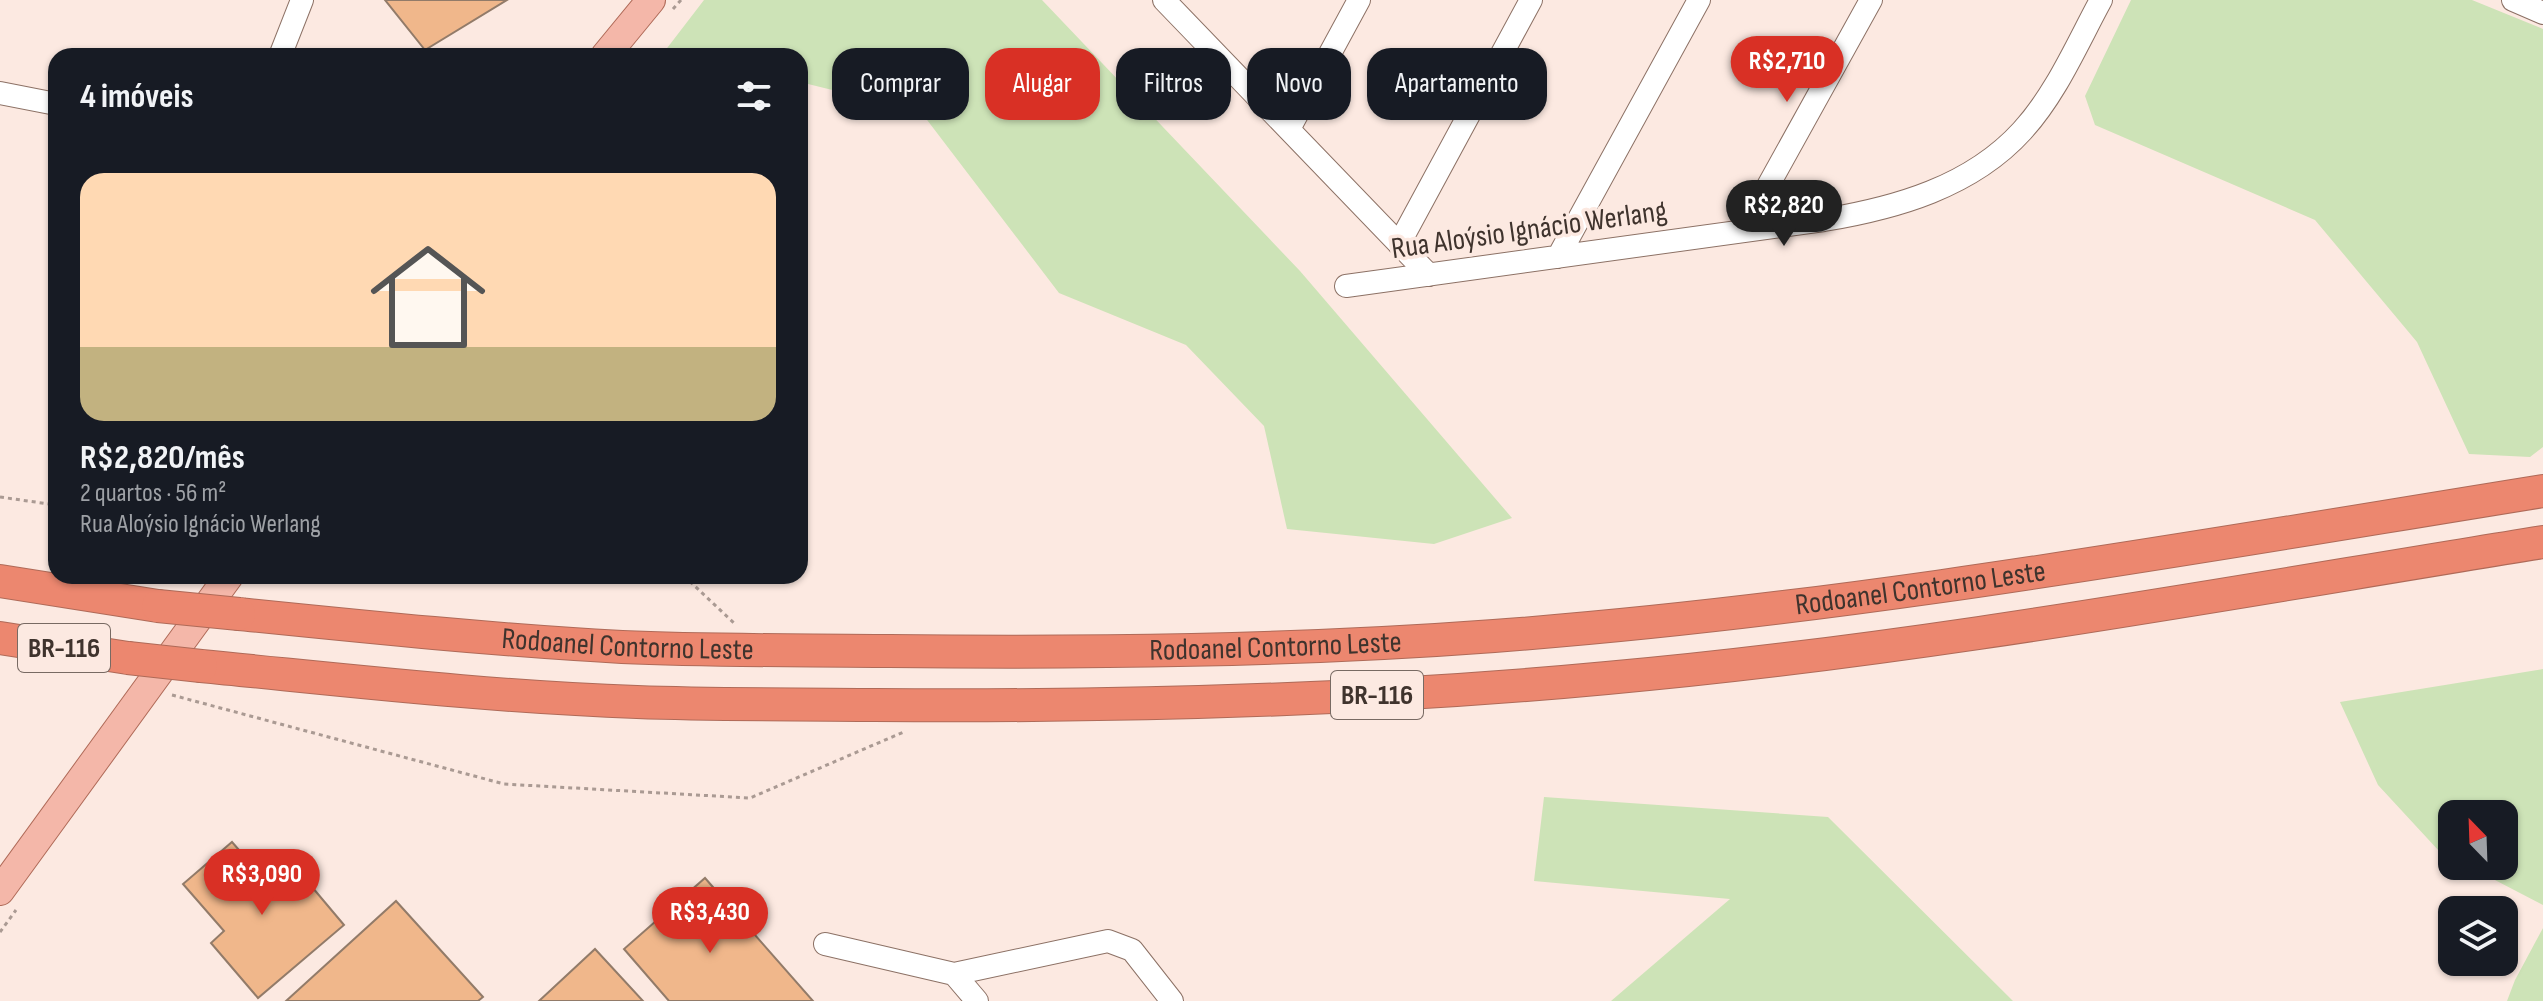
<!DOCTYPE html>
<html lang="pt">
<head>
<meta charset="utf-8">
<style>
	body { margin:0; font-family:"Sofia Sans Condensed",sans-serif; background:#242831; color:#f1f3f6; height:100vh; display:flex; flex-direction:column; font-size:30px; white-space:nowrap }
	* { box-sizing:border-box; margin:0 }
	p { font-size:26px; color:#9ea1a6 }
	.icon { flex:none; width:44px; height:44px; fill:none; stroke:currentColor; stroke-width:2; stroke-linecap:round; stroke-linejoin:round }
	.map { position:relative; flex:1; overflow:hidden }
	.side { position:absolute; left:48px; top:48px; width:760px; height:536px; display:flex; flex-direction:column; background:#171b24; border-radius:24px; box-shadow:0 2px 6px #0004 }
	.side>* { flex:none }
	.top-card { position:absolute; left:832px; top:48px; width:760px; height:72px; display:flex; gap:16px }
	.needle { width:52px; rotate:337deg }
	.controls { position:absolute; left:2438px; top:800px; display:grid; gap:16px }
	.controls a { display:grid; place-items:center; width:80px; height:80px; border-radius:16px; background:#171b24; box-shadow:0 2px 6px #0004; font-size:40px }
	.price { position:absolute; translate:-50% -68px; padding:0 18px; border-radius:28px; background:#d93025; color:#fff; font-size:26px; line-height:52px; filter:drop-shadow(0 2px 4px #0008) }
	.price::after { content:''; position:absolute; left:50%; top:48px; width:24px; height:18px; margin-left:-12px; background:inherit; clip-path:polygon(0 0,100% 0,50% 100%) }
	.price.active { background:#222; color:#fff }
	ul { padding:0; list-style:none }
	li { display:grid; align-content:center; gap:16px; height:424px; padding:0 32px }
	li span { display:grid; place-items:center; height:248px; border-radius:24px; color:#555 }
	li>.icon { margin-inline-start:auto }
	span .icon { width:144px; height:144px; fill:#fffc; stroke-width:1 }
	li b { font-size:34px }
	h2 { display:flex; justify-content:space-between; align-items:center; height:96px; padding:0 32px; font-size:34px }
	.chip { padding:0 28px; border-radius:24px; background:#171b24; box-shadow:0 2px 6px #0004; font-size:28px; line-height:72px }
	.chip.active { background:#d93025; color:#fff }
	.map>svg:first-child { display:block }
</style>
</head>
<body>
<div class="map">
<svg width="2543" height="1001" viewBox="0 0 2543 1001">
	<rect width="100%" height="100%" fill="#fce9e1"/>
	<path fill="#cde3b7" d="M704,0H1042L1300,271L1512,518L1434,544L1287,529L1264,426L1186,345L1059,293L921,112L800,82V56H661Z
		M2131,0H2472L2543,29V447L2530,457L2469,454L2417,342L2315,220L2095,125L2085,96Z
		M2543,669V905L2468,866H2504V814H2452V858L2439,851L2378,785L2340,702Z
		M1544,797L1828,817L2013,1001H1611L1730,899L1534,881Z
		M2543,928V1001H2507L2515,980Z"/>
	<path fill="#f0b78b" stroke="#927b69" stroke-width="2" d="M385,0H507L425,50Z
		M232,842L267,882L291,862L344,925L258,998L211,943L224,931L183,884Z
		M705,878L813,1001H669L624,949Z
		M396,901L483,997L478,1001H286Z
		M595,949L643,1001H539Z"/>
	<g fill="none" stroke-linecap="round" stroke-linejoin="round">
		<g stroke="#8c7165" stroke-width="24">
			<path id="minor" d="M1164,0L1429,275
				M2513,0L2543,13
				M280,56L302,0
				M0,93L56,104
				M1289,129L1359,0
				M1743,231L1871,0
				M1399,244L1531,0
				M1558,257L1699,0
				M1346,286L1824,220C1896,208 1971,187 2022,131C2056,94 2077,44 2101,0
				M825,944L954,974L977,1001
				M954,974L1108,941L1132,950L1172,1001"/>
		</g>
		<g stroke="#af6a58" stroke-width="30">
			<path id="major" d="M605,56L651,0
				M0,891L229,576"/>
		</g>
		<g stroke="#af6a58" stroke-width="34">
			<g id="highway">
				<path d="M0,581L158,606"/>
				<path id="s1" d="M239,614C367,627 494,640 622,647C711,651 800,650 889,651C1091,653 1293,651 1494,636C1846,610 2195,547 2543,491"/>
				<path d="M0,638L128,658"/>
				<path d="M201,666C346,680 492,697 637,702C716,705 795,704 874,705C1119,707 1363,701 1607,678C1921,650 2232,592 2543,542"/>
			</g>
		</g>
		<path stroke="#aa9a93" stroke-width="3" stroke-dasharray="4 4" stroke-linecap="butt" d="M673,9L681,0
			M0,497L56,505
			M684,576L734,623
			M172,695L504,784L750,798L906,731
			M0,932L16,910"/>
		<use href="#minor" stroke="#fff" stroke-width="22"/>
		<use href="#major" stroke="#f4b7a9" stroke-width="28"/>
		<use href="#highway" stroke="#ec876f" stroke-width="32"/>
		<g stroke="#af6a58" stroke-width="34" stroke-linecap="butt">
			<path id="highway-bridge" d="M158,606L239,614
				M128,658L201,666"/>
		</g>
		<use href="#highway-bridge" stroke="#ec876f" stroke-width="32"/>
	</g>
	<g text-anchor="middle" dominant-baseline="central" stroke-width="7" stroke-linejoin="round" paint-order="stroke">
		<g fill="#fce9e1" stroke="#786a63" stroke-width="2">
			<rect x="18" y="624" width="92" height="48" rx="6"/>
			<rect x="1331" y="671" width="92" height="48" rx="6"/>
		</g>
		<g font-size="28" font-weight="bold" fill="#3f332d">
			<text x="64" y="648">BR-116</text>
			<text x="1377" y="695">BR-116</text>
		</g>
		<g font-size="30" fill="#3f332d" stroke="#fce9e1">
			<text transform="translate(1529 230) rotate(-8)">Rua Aloýsio Ignácio Werlang</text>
			<text stroke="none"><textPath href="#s1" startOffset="1686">Rodoanel Contorno Leste</textPath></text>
			<text stroke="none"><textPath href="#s1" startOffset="390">Rodoanel Contorno Leste</textPath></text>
			<text stroke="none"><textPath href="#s1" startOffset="1038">Rodoanel Contorno Leste</textPath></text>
		</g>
	</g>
</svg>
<div class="controls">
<a><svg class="needle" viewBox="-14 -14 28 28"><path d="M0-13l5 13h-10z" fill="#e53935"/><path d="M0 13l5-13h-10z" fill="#9ea1a6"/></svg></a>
<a><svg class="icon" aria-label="layers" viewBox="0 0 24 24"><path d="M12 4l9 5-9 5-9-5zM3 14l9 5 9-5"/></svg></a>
</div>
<b class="price" style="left:1787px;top:104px">R$2,710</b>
<b class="price active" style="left:1784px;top:248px">R$2,820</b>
<b class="price" style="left:262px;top:917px">R$3,090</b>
<b class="price" style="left:710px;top:955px">R$3,430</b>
<div class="top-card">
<a class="chip">Comprar</a>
<a class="chip active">Alugar</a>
<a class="chip">Filtros</a>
<a class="chip">Novo</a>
<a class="chip">Apartamento</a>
</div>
<section class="side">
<h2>4 imóveis<svg class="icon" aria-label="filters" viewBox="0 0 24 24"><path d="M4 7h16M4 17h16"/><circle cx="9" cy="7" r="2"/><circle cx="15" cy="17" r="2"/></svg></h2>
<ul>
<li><span style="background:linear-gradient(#ffd9b3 70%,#c2b280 0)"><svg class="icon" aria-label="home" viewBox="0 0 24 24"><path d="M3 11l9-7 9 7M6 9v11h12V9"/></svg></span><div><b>R$2,820/mês</b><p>2 quartos · 56 m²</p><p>Rua Aloýsio Ignácio Werlang</p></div></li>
</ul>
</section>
</div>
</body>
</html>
